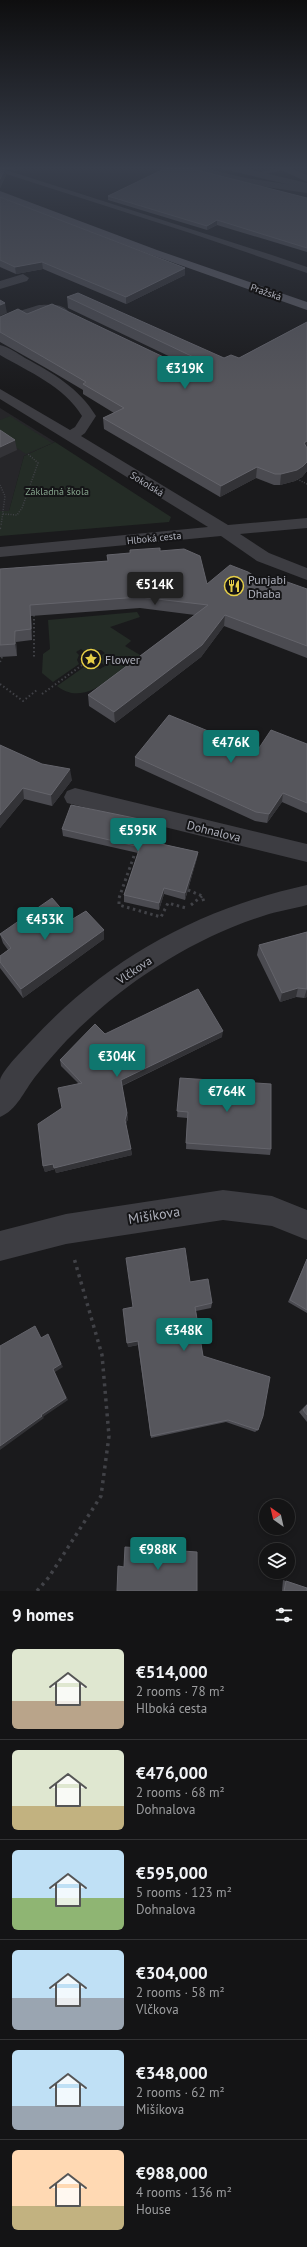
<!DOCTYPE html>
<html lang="en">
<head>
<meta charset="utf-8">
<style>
	body { margin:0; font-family:"PT Sans",sans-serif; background:#212122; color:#f1f3f6; height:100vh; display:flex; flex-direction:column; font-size:15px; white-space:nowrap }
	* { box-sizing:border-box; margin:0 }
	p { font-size:13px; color:#9d9ea0 }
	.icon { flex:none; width:22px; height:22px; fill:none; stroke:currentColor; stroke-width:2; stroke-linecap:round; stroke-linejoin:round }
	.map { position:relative; height:1591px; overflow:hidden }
	.side { display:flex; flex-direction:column; background:#141415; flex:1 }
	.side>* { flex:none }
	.needle { width:26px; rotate:326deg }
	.fabs { position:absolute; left:259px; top:1499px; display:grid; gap:8px }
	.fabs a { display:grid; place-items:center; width:36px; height:36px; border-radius:50%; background:#141415; box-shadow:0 2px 6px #0003,0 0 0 1px #333334; font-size:20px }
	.price { position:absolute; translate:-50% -34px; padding:0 9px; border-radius:4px; background:#0f766e; color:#fff; font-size:13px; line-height:26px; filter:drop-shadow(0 1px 2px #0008) }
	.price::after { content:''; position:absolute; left:50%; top:24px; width:12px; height:9px; margin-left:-6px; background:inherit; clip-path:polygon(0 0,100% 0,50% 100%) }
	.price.active { background:#222; color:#fff }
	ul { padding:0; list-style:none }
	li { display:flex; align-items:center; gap:12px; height:100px; padding:0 12px }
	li+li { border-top:1px solid #333334 }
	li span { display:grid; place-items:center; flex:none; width:112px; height:80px; border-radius:6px; color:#555 }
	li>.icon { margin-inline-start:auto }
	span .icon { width:48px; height:48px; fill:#fffc; stroke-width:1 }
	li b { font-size:17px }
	h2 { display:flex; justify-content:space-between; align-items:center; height:48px; padding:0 12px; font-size:17px }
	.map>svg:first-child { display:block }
</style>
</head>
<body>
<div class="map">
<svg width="307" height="1591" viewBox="0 0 307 1591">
	<rect width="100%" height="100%" fill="#1a1a1c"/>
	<path fill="#262629" d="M0,408L55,442L24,456L9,511H0Z"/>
	<path fill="#242c26" d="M10,416L52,443L26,454L0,437V420Z
		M55,442L171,517L169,522L0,536V511H9L24,456Z
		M137,612L140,617L110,627L130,640L131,641L125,646L140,655C118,672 85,709 57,686L84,667H97L100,669L105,666L102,663V655L105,653L101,650L84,651L81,649L76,652L79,655L77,660L79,664L53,682L42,673L43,654L50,649L48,620Z"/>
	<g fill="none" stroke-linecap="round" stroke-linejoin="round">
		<path stroke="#414247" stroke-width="1.5" stroke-dasharray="1 1.5" stroke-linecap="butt" d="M295,478L307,484
			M0,485L5,496L1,526
			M3,514L17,515L22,508L38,463L28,454"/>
		<path stroke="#414247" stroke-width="2" stroke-dasharray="1.5 2.5" stroke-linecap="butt" d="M0,529L1,525
			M34,615V659
			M0,662L2,657
			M0,684L23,701L37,690
			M42,694L85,663"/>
		<path stroke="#414247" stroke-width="3" stroke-dasharray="2.5 3.5" stroke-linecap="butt" d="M134,856L119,898V905L161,917L168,903L186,908
			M188,890L202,896L204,902
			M191,905L202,896"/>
		<path stroke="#414247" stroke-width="3.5" stroke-dasharray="3 4.5" stroke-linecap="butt" d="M37,1591L49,1577L101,1496L109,1436L102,1355L74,1258"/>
		<path fill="#3d3d42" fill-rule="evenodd" d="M284,167L289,169L256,176L252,174Z
			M0,168L272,255L307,267V273L190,233L0,172Z"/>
		<path fill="#3d3d42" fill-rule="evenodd" d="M221,167H239L307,183V189L223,169Z
			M23,274L29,278L27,281L0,289V281Z
			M39,305C48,305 62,303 68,311L62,315C38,309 22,320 0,326V317Z
			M0,345C9,347 17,353 25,358C53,373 79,388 96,416L85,433L81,436L228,525L307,518V528L240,534L269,553L307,568V580L257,561L221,536L0,557V547L208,527L0,399V389L70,430L75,427L82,416C64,386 29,372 0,355Z
			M75,788L307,844V862L67,803L64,797L67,791Z
			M307,885V905C292,909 277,911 263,916C189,940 121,985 67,1040C56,1052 45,1064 35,1077C24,1091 17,1110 0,1117C0,1106 0,1091 0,1080C3,1069 24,1049 32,1040C108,958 199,909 307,885Z
			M223,1190L272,1196L307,1210V1240L272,1226L223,1220L66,1244L0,1261V1231L66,1214Z"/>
		<path fill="#3d3d42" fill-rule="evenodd" d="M182,167H200L246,178L307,187V193L246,184L184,169Z
			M275,167H288L307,175V182Z"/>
		<path fill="#57575f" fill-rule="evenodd" d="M0,191L157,250L307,302V310L149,254L0,198Z"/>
	</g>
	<path fill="#4b4b51" d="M0,167H25L15,171L1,167L6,175L0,188Z
		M108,196L307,198V252L217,225L207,230L108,200Z
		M0,197L185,268V275L126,304L43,269L16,274L0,267Z
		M67,297L224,358H239L307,322V471L302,477L295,481L280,485H274L256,478L220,497L104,429L103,418L114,413L83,394V390L46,368L0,342V317L27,314L193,371H200L68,308Z
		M130,550L160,551L207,584L270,586L307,589V658L224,626L201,657L115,723L89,706L88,695L195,615L140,608L31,616L32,640L16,642L17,656L0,657V569L108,561L130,553Z
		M307,744V813L282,802L267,823L255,821L135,766V757L257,751Z
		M0,745L72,780L52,806L24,799L0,828Z
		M149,821V828L145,840L198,852L197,858L185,900L164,894L159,910L124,902V895L138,853L63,836L62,829Z
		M71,920L104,939L23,998L0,968V956L8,950L3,943L0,934Z
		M307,932V997L304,998L296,997L280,1002L257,955L259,945Z
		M105,1034L222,1037L122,1086L127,1113L128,1119L126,1124L132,1155L56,1173L55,1169L45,1172L43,1166L62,1108L78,1083L61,1066L60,1060Z
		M180,1078L271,1149L270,1155L186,1149L187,1118L177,1117Z
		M307,1259V1313L288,1302Z
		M190,1282L212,1303L211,1308L196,1311L203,1356L258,1430L255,1432L226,1422L151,1438L138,1345L128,1347L133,1307Z
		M307,1404V1422L299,1412Z
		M283,1580L307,1588V1591H282Z"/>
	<path fill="#333337" d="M15,167H25L15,171Z
		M5,169L6,175L0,188V179Z
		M217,220V225L207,230V226Z
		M42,262L43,269L16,274L15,267Z
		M185,268V275L126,304V297Z
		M5,303L7,313L0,316V305Z
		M15,440L17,450L0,458V447Z
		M307,441V451L304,443Z
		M307,462V471L302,477L295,481L280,485L281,474Z
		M257,467L256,478L220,497L221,486Z
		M30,605L31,616L32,640L31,629Z
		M225,615L224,626L201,657L115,723L114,712Z
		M15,631L16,642L17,656L15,644Z
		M70,769L72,780L52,806L51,795Z
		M23,788L24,799L0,828V815Z
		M283,793L282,802L267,823L269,814Z
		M149,821V828L143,847V840Z
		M198,852L197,858L185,900V893Z
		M164,888V894L159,910V903Z
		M104,930V939L23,998L21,989Z
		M298,988L296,997L280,1002L282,993Z
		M307,989V997L304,998Z
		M223,1031L222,1037L121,1086V1080Z
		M127,1113L128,1119L125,1126V1120Z
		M131,1149L132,1155L56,1173L55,1169L45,1172L43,1166L53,1164Z
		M50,1337L63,1367L55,1372L68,1400L43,1417L44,1418L0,1450V1446L41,1415L53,1369Z
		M138,1341V1345L128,1347L127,1343Z"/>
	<path fill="#56565c" stroke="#64646b" d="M0,167L5,169L0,179Z
		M168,167H185L307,198V248L217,220L207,226L108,196Z
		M0,197L185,268L126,297L42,262L15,267L0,260Z
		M78,293L224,358L231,355L239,358L307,322V441L304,443L307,448V462L303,466L297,470L281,474H275L257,467L221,486L103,418L124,408L83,384L86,382L45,358L0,332V317L18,309L27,314L52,304L193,371H203L207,366L204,362L67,297Z
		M0,300L5,303L0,305Z
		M0,430L15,440L0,447Z
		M160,548V551L184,549L200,556L207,584L230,565L248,572L270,586L276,578L307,589V646L225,615L202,645L114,712L88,695L208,605L140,597L30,605L31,629L15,631V644L0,645V569L108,561L107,555L130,553V550Z
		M169,715L257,751L271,730L307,744V803L283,793L269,814L256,812L135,757Z
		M0,745L42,764L70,769L51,795L23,788L0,815Z
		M71,805L149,821L143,840L198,852L185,893L164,888L159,903L124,895L140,847L62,829Z
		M52,898L71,920L86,911L104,930L21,989L0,962V956L11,948L0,934Z
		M307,932V989L298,988L282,993L259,945Z
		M198,989L223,1031L121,1080L127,1113L125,1120L131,1149L54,1168L53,1164L43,1166L38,1124L62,1108L58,1088L82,1083L60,1060L95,1024L105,1034Z
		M180,1078L271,1084V1149L186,1143L188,1112L177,1111Z
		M185,1248L190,1282L208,1279L212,1303L195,1307L203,1356L270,1377L263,1416L258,1430L228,1420L151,1436L138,1341L127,1343L123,1309L133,1307L126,1258Z
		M307,1259V1310L290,1300Z
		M35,1326L41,1338L48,1334L61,1364L53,1369L66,1398L41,1415L42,1416L0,1446V1346Z
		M307,1405V1415L303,1410Z
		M125,1547L197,1552V1591H117L118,1566L124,1567Z
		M286,1581L307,1588V1591H284Z"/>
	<linearGradient id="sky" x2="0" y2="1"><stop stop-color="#0e0e0f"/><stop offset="0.43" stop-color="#383e4b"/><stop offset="1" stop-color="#383e4b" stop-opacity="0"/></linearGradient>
	<rect width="307" height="390" fill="url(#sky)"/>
	<defs>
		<g id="restaurant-ring" transform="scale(1)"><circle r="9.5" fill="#151517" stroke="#e6cf47" stroke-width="1.5"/><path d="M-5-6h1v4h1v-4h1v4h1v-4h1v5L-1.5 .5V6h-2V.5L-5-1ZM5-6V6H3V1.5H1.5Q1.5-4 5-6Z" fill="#e6cf47"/></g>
		<g id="sight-ring" transform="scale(1)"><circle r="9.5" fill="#151517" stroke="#e6cf47" stroke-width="1.5"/><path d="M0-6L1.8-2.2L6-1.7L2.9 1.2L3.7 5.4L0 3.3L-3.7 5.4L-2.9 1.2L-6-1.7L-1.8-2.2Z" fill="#e6cf47"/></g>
	</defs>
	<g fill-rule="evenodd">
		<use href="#restaurant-ring" x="234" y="586"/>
		<use href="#sight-ring" x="91" y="659"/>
	</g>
	<g text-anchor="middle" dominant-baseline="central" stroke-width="4" stroke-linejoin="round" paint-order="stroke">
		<g font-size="10" fill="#adafba" stroke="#151517">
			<text transform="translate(266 292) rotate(19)">Pražská</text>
			<text transform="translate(147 484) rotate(32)">Sokolská</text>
			<text transform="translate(154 538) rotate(-6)">Hlboká cesta</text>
		</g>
		<g font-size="10" fill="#86a48d" stroke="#151517">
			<text x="57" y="491">Základná škola</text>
		</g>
		<g font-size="12" fill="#adafba" stroke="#151517" text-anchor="start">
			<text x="248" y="579">Punjabi<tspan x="248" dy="14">Dhaba</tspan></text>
			<text x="105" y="659">Flower</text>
		</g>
		<g font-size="12" fill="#adafba" stroke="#151517">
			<text transform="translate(214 831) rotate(14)">Dohnalova</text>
			<text transform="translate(134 970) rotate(-34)">Vlčkova</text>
		</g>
		<g font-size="14" fill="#adafba" stroke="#151517">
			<text transform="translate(154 1215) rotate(-9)">Mišíkova</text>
		</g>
	</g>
</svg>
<div class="fabs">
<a><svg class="needle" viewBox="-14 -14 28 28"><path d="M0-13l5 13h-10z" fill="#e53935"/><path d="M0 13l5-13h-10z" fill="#9d9ea0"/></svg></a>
<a><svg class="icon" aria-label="layers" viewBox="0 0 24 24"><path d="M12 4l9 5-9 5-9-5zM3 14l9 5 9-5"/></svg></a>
</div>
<b class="price" style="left:185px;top:390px">€319K</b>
<b class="price active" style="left:155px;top:606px">€514K</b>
<b class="price" style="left:231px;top:764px">€476K</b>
<b class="price" style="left:138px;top:852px">€595K</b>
<b class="price" style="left:45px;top:941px">€453K</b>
<b class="price" style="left:117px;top:1078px">€304K</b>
<b class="price" style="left:227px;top:1113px">€764K</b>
<b class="price" style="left:184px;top:1352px">€348K</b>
<b class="price" style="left:158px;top:1571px">€988K</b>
</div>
<section class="side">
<h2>9 homes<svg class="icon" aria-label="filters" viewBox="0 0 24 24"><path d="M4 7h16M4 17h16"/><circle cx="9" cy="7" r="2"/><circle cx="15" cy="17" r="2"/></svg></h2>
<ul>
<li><span style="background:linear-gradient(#dfe7d0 65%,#b9a48a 0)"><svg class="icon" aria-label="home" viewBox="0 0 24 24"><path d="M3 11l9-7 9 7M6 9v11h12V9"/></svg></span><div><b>€514,000</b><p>2 rooms · 78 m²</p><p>Hlboká cesta</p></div></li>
<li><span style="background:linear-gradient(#dfe7d0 70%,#c2b280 0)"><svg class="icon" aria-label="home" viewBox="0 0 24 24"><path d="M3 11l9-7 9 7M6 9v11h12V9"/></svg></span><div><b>€476,000</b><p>2 rooms · 68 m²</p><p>Dohnalova</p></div></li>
<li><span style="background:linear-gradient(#bfe0f5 60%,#8fb573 0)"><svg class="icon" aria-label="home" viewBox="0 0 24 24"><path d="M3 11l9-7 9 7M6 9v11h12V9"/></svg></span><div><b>€595,000</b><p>5 rooms · 123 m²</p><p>Dohnalova</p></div></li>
<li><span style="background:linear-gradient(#bfe0f5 60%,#9aa5b1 0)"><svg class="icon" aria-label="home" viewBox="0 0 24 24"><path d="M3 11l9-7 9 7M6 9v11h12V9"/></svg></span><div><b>€304,000</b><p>2 rooms · 58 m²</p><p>Vlčkova</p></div></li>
<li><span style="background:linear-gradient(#bfe0f5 70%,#9aa5b1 0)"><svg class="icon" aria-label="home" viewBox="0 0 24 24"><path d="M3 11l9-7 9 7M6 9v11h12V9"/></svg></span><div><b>€348,000</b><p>2 rooms · 62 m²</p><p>Mišíkova</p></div></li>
<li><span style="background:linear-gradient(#ffd9b3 70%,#c2b280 0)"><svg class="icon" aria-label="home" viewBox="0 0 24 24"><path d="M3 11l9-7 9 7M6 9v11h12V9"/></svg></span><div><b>€988,000</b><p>4 rooms · 136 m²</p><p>House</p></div></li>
</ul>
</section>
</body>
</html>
